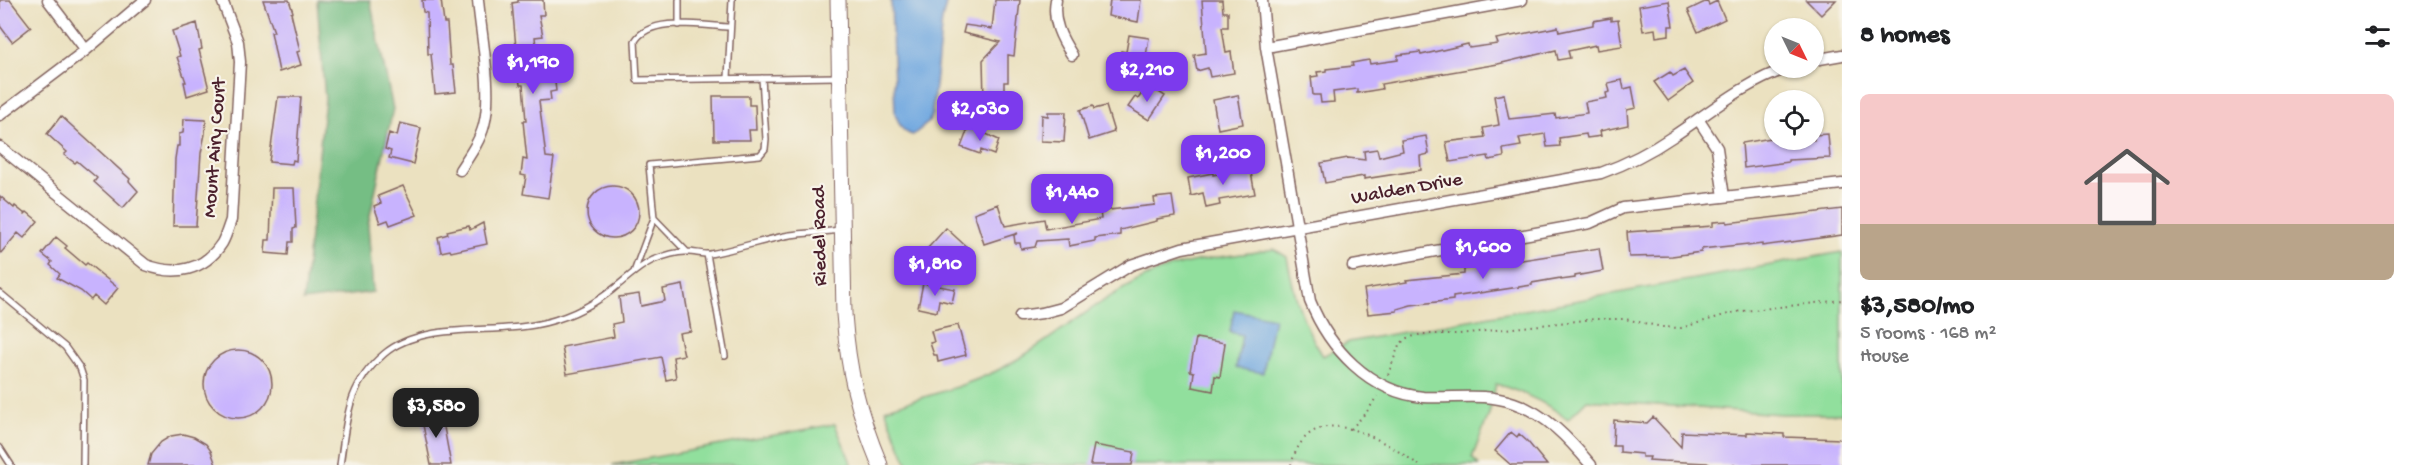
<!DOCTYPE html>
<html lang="en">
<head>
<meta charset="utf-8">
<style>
	body { margin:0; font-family:"Gochi Hand",sans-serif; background:#f6f6f6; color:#202124; height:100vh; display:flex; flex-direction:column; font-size:22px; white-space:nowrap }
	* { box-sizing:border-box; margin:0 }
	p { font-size:20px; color:#757577 }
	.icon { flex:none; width:33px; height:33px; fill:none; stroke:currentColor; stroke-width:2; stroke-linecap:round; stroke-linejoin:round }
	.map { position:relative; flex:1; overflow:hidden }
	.sheet { display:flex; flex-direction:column; background:#fff; width:570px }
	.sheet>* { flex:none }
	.needle { width:39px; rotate:133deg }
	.fabs { position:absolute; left:1764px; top:18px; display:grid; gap:12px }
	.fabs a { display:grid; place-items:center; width:60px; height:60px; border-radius:50%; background:#fff; box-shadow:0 2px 4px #0004; font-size:30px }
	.price { position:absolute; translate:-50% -51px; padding:0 14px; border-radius:12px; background:#7c3aed; color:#fff; font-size:20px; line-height:39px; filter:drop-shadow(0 2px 3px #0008) }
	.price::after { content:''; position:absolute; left:50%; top:36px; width:18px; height:14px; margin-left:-9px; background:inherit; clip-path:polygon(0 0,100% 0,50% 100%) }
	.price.active { background:#222; color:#fff }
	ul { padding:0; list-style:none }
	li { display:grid; align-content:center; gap:12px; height:318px; padding:0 18px }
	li+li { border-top:2px solid #e0e0e0 }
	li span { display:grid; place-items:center; height:186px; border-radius:9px; color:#555 }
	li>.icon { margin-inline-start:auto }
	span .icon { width:108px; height:108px; fill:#fffc; stroke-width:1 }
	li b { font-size:26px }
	h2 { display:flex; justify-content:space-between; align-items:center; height:72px; padding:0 18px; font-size:26px }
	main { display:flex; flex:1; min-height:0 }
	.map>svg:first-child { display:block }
</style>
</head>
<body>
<main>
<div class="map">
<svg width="1842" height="465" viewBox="0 0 1842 465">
	<rect width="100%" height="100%" fill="#f7f3e8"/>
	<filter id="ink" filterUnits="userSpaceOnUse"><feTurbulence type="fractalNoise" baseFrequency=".0167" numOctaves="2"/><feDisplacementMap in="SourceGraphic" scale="12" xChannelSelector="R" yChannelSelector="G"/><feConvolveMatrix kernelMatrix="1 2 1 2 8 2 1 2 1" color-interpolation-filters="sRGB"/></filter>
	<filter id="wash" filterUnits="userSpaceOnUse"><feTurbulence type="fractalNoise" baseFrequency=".008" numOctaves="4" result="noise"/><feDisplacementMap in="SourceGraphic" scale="24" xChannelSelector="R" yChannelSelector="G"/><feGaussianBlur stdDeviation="1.35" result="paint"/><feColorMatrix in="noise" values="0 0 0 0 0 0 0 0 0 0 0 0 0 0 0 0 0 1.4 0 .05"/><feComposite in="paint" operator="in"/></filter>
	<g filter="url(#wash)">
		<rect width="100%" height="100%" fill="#ebe1c0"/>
		<path fill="#91df9d" stroke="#6e7f64" stroke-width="1.5" d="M1274,249L1287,257C1295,298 1301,321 1323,356L1349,342L1842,252V414H1781L1587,400L1568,419C1545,402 1523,392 1496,384L1489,414L1472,458L1479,465H909L905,458L885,409C925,396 969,386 1006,366C1058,337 1101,295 1157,272C1193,258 1236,256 1274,249Z
			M835,424L852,465H612Z"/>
		<path fill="#74be84" stroke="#5f6e58" stroke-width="1.5" d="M317,0H370L393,109L368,225L373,292L303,301L325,99Z"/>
		<path fill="#72a9e0" stroke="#5e6486" stroke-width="1.5" d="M891,0H947L942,20L932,113L929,122L913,135C901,132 899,123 895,113Z
			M1234,310L1274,318L1263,373L1236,368L1242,335L1230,332Z"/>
		<g id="blocks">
			<path fill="#c8b3fe" d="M0,0H10L31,27L12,42L0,26Z
				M263,0H289L293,12L291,13L300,51L297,52L301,65L279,72L271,32H274Z
				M422,0H441L444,23H447L450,65H453L456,92L435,94L431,54H428L427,13L423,12Z
				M518,0H543L544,15H539L543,36L535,37L538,67L553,65L556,91L550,92L551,100L539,101L546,157L554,158L548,198L523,194L526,176L521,175L523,159L527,160L523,121H526L523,85H520L517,59L512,3L518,2Z
				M995,0H1020L1014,56L1008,55V82H1004V99L984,100L983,60L1000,42L963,33L965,25L992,29Z
				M1110,0H1141L1138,22L1108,16Z
				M1202,0H1222L1223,12H1228V27H1222L1226,53L1231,52L1234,73L1210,77L1208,68L1197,71L1194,55L1206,53Z
				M1806,0H1836L1821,15Z
				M1669,1L1673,26H1669V35L1656,37L1655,29L1643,31L1639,6Z
				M1707,1L1709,5L1717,1L1725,19L1698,32L1688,10Z
				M1611,18V21L1618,20L1622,46L1597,50L1596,45L1568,51L1570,58L1558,60L1556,50L1498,64L1381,84L1382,89L1357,93V89L1333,92L1334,102L1321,103L1320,95H1313L1311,77L1318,76L1317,72L1326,71V69L1353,66L1352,63L1363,61L1369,60L1370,64L1398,60V55L1420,52L1421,55L1468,44L1469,48L1498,44L1496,39L1558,27L1559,32L1593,25V21Z
				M197,23L202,49L199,50L209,89L187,96L184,82H186L177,57L180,56L172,31Z
				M1129,35L1149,38L1144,68L1119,63L1121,51L1126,52Z
				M1684,70L1693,83L1668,101L1654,82L1670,72L1673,76Z
				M1622,80L1624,89L1632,87L1636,108L1627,110L1628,125L1600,131L1601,136L1587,138L1586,134L1559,138L1560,146L1547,147L1545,134L1519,138L1521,146L1503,149L1504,157L1489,160L1488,156L1450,162L1446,142L1485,137L1483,128L1499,125L1494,96L1504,94L1509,119L1555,114L1556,118L1587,113L1585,102L1607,98L1606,93L1610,92L1608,83Z
				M1148,85L1165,96L1149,120L1128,107L1135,97L1138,99Z
				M1238,95L1243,124L1218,129L1213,100Z
				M713,96H749V105H755L756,130H749L750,140H714Z
				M278,97H301L296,161L293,160L292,164L269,162Z
				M1093,106L1094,109L1106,106L1114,132L1089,140L1080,110Z
				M1048,112H1066L1064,142L1041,141L1042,115L1048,116Z
				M61,116L130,179L129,181L138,191L123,208L94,182L97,178L77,161L75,163L64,155L67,152L47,134Z
				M184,119L206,120L205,134L201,153L196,226H173L175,159L177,146H179V134L183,133Z
				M400,123L421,128L413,164L389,158L391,151L385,149L389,133L397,136Z
				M969,126L999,140L994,155L981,150L980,154L961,147Z
				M1828,134L1830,158L1788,160V162L1744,168L1742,143L1771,138L1814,140V135Z
				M1426,136L1429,154L1420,156L1421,170L1364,179V176L1325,183L1321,163L1348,158L1365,160L1364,151L1377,149L1379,157L1403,151L1401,140Z
				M1250,167L1255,194L1219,200L1220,205L1206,208L1203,193L1191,196L1188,178L1213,173V175Z
				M403,186L417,215L390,225L388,220L380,223L374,206L381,203L378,196Z
				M587 212a26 26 0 1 1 52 0a26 26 0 1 1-52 0Z
				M272,188H294L296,228L293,229V242H289L288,255L265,253L266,240H270Z
				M0,196L14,208L15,206L25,214L27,212L38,221L24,238L18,233L0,254Z
				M1172,196L1175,216L1157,219V221L1120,230V235L1095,238V241L1069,246L1068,239L1037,241L1035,247L1021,249L1020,243H1015L1014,235L1018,233L984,244L974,213L998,204L1005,226L1044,219L1046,229L1101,219L1100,211L1155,205L1154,198Z
				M1842,209V235L1762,246V244L1748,246V244L1701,249V252L1672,256L1629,257L1627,232L1713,226V222L1727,221V223Z
				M483,223L487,244L451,252L450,250L441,252L438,237L448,234L447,231L469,226L470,230Z
				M946,228L970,250L949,274L929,254L930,253L927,249Z
				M56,237L67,246L65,248L85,265L87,263L118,288L104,305L94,296L91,300L81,291L57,278L60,274L50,265L52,262L42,254Z
				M1599,248L1603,271L1575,276V278L1561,280V278L1532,283V285L1453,297V300L1411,305L1397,309V311L1368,314L1364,289L1407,282L1406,280L1464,274V269Z
				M923,283L955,289L952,303L939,300L937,312L918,308Z
				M683,285L691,331L679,333L684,355L673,357L676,378L666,380L661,357L567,374L562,347L614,337L612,324L622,322L619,297L639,294L641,306L665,301L663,289Z
				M958,325L966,355L938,362L937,355H934L930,343L934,342L931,331Z
				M1196,338L1225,343L1220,377L1215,376L1213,391L1192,387L1194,372L1190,371Z
				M204 384a34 34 0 1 1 68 0a34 34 0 1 1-68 0Z
				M441,411L451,465H431L421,415Z
				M1653,417L1681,447L1682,432L1747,435V432L1784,434V437L1842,439V465H1711L1707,463L1663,461L1649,460L1650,457H1642V454L1620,452V446H1613L1614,420L1647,423Z
				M1511,432L1517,437L1519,434L1528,442L1547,465H1511L1495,451Z
				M183,434L194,437L206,444L211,451L216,465H148L151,454L161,442L171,436Z
				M1094,445L1134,452L1132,465H1090Z"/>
		</g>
	</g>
	<g filter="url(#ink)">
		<use href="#blocks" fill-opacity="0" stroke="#82635f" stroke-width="1.5"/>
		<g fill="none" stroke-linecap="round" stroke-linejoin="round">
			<g stroke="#82635f" stroke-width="8">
				<path id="lane" d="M679,25V0
					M730,27C703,26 651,15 635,41L637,80L837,77
					M728,78L732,0
					M686,251L654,218L649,165L760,155L765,149L766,139L762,78
					M707,254L725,356
					M634,272L654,218
					M0,293L65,347L80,368L84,380L83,465
					M0,448L11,465
					M340,465C347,420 346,386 384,354C421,322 488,334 534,325C562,320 589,308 612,290C625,280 638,267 653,260C663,256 676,251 688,252C695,252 703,255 710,254C737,249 763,240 790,235C807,233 824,232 840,230"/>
			</g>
			<g stroke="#82635f" stroke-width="13">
				<path id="street" d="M48,0L86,50
					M1056,0C1052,21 1061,38 1072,55
					M1262,0L1266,47L1310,301C1329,348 1369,392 1423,397C1454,399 1483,392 1514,403C1546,414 1569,439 1591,465
					M1266,47L1522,0
					M1814,60L1842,55
					M0,115L86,50L145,0
					M1698,119L1717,148L1724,197
					M0,147L146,265C175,276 204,271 222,243C226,236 228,228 231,220L240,62L238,42L222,0
					M460,170C469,156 480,141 484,125C493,91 481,36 478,0
					M1353,266L1590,223L1623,208L1842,184
					M1020,316L1042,313L1061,308L1131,265L1182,248L1601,173C1626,164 1650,152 1672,137C1710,112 1745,82 1788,68"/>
			</g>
			<g stroke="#82635f" stroke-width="17">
				<path id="secondary" d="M838,0L844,314C848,371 858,412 880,465"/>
			</g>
			<path stroke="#82635f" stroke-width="2" stroke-dasharray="1.5 4.5" stroke-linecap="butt" d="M1388,375L1399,345L1407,338L1422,334H1459L1595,319H1625L1662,327L1681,328L1735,312L1842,300
				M1351,429L1369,409L1377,396
				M1291,465C1310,394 1380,438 1419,465"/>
			<use href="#lane" stroke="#fff" stroke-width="5"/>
			<use href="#street" stroke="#fff" stroke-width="10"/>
			<use href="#secondary" stroke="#fff" stroke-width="15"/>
		</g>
	</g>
	<g text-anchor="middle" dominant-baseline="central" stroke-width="4.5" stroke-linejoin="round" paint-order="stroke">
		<g font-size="20" fill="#4a1f2b" stroke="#f7f3e8">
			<text transform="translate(216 148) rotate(-86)">Mount Airy Court</text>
			<text transform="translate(1407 190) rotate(-10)">Walden Drive</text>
			<text transform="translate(821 236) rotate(-91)">Riedel Road</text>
		</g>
	</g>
</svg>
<div class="fabs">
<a><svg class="needle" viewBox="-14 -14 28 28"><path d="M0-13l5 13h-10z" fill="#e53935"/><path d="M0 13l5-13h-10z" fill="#757577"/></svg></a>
<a><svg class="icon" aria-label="locate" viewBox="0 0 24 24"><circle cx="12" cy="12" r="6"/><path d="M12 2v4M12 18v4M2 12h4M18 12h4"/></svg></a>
</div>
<b class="price" style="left:533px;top:95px">$1,190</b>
<b class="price" style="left:1147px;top:103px">$2,210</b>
<b class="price" style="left:980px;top:142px">$2,030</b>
<b class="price" style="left:1223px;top:186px">$1,200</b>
<b class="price" style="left:1072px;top:225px">$1,440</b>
<b class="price" style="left:1483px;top:280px">$1,600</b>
<b class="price" style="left:935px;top:297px">$1,810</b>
<b class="price active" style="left:436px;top:439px">$3,580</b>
</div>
<section class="sheet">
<h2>8 homes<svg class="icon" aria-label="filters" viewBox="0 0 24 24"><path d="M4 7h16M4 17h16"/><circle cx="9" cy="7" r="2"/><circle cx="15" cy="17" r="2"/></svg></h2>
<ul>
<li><span style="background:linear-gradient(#f6c9c9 70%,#b9a48a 0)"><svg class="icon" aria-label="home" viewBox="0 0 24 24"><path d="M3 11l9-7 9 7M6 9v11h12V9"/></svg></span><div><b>$3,580/mo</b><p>5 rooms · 168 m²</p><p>House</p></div></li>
</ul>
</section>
</main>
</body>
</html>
